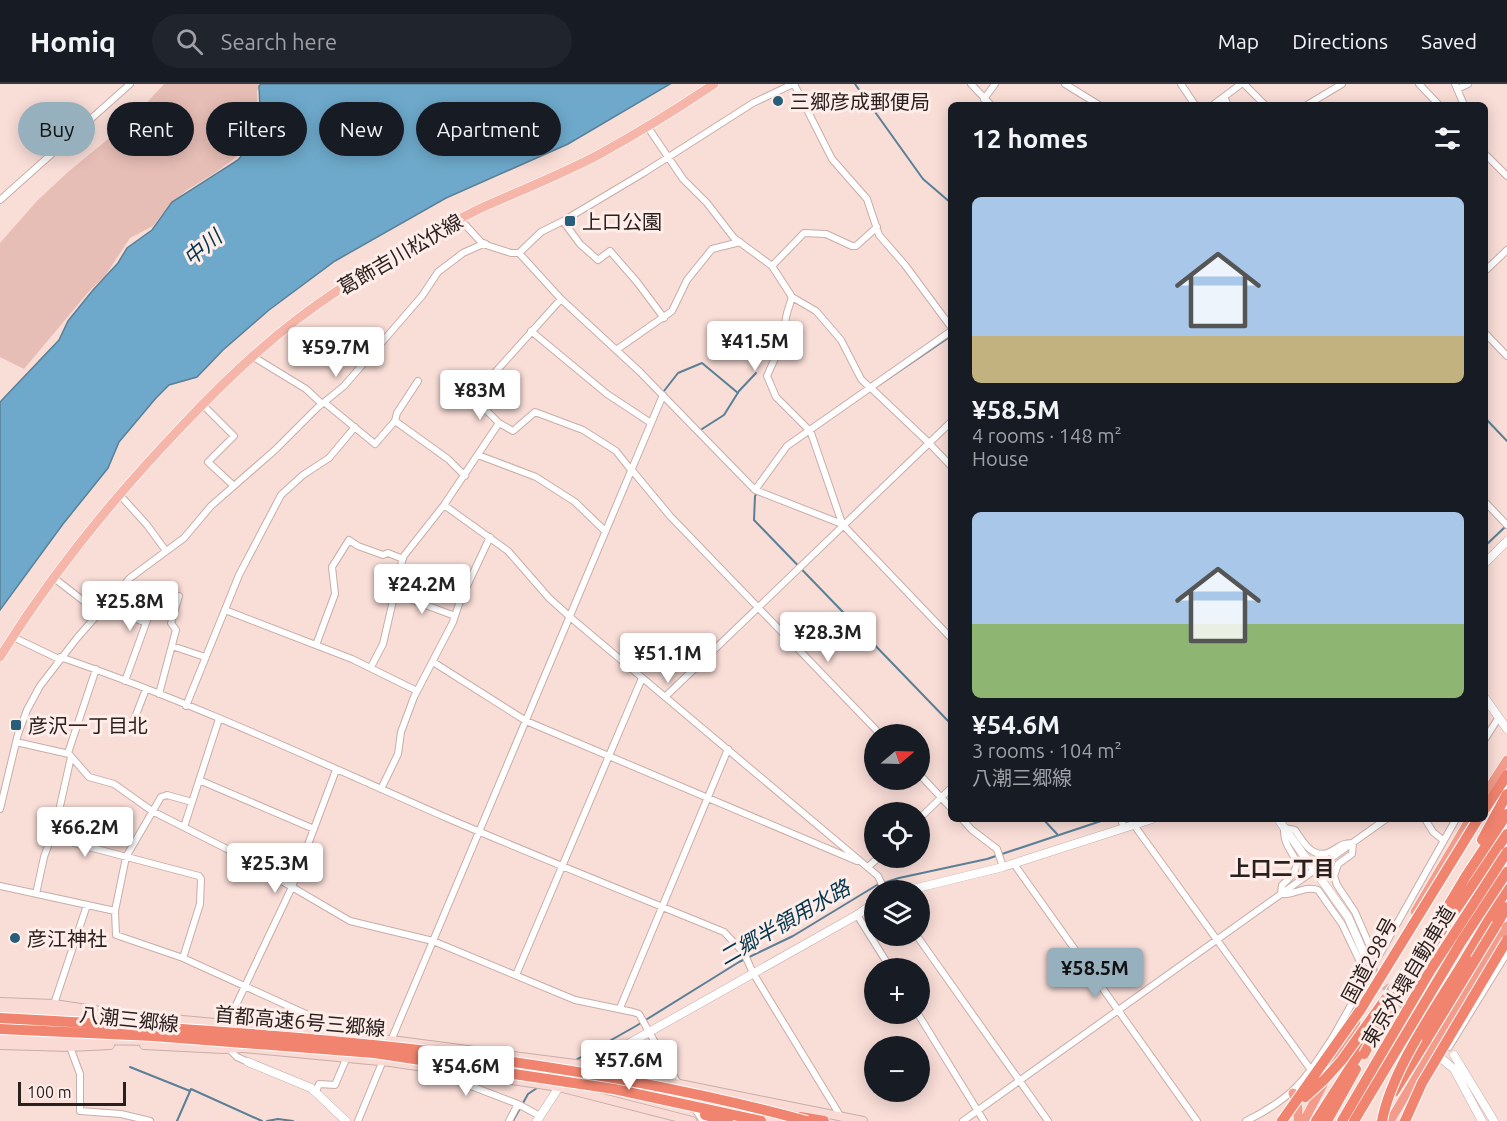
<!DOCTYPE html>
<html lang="en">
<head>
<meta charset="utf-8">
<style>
	body { margin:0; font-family:Ubuntu,"Noto Sans JP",sans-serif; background:#20242c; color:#f1f3f6; height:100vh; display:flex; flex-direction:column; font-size:22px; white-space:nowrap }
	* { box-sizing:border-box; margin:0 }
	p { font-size:20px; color:#9ea1a6 }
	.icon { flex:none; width:33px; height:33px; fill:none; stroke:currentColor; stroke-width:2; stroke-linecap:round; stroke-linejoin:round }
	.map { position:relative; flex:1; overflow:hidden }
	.sheet { position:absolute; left:948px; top:18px; width:540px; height:720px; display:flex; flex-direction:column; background:#171b24; border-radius:9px; box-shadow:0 3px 15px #0003 }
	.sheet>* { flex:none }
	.banner { position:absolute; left:18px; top:18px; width:570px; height:54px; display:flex; gap:12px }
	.needle { width:39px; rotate:71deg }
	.buttons { position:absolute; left:864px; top:640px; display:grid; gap:12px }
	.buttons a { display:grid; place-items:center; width:66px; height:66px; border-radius:50%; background:#171b24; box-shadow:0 3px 15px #0003; font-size:30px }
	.scale { position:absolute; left:18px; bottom:15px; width:108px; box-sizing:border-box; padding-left:6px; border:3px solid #2a201e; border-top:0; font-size:16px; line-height:21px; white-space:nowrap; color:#2a201e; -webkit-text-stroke:4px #feede9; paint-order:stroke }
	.price { position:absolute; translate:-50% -51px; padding:0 14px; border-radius:6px; background:#fff; color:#222; font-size:20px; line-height:39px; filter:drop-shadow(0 2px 3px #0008) }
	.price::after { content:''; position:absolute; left:50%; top:36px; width:18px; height:14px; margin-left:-9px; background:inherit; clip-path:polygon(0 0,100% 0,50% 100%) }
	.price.selected { background:#97b0be; color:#111 }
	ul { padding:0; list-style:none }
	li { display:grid; align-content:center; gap:12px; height:318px; padding:0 24px }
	li span { display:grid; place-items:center; height:186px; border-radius:9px; color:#555 }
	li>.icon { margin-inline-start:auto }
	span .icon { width:108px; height:108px; fill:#fffc; stroke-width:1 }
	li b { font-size:26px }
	h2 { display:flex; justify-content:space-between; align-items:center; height:72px; padding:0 24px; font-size:26px }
	.tag { padding:0 21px; border-radius:27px; background:#171b24; box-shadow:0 3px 15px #0003; font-size:21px; line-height:54px }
	.tag.selected { background:#97b0be; color:#111 }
	header { display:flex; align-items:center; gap:36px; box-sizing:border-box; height:84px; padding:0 30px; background:#171b24; border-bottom:2px solid #363941 }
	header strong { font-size:28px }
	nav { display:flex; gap:33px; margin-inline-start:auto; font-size:21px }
	.search { width:420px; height:54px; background:#20242c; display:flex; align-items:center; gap:15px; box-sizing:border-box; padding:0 21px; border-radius:33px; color:#9ea1a6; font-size:22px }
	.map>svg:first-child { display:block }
</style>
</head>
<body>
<header>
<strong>Homiq</strong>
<div class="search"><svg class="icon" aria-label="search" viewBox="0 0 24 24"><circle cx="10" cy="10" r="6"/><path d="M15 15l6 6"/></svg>Search here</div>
<nav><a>Map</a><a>Directions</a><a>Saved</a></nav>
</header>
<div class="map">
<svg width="1507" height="1037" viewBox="0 0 1507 1037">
	<rect width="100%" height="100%" fill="#f9ddd7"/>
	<path fill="#e7beb6" d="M164,0H262L257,7L258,46L240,70L215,89L187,106L169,121L153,142L130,154L105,192L91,205L24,285L0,273V159L37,117L68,88L131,36Z"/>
	<path fill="#6ea9cb" stroke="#5a8097" stroke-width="1.5" d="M261,0H670L568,60L446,114L335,177L269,226L223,266L197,293L169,301L156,314L119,358L108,384L63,440L0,526V318L59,256L68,237L93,206L118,179L127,164L152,146L172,118L238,76L261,48L259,2Z"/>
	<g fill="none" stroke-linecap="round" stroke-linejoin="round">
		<path stroke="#5a8097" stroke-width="2" d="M855,0L923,95L951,119
			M879,301L951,252
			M664,307L678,289L702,279L738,309
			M1485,334L1507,357
			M702,345L724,331L739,307L756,289
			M757,409L755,412L754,436L951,640
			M1485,462L1507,441
			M1043,735L1057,750
			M574,977L636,942L739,878L793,852L877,801L899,794L987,775L1107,735
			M130,983L190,1007
			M177,1037L191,1005L262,1037
			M267,1037L278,1035L293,1037
			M513,1037L528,1010L537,1004"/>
		<path stroke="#d0b7b2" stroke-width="8" stroke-dasharray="8 4" stroke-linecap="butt" d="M1365,872L1381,898L1411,929"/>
		<g stroke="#c8ada8" stroke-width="8">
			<path id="minor" d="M794,0L832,75L867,115L879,151L905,181L951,243
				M971,0L991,21
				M1065,0L1099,21
				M1181,0L1195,21
				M1244,0L1265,21
				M1419,0L1439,21
				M1455,0L1464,21
				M1457,5L1468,0
				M1224,13L1228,21
				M984,15L995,0
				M1213,21L1241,0
				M1307,21L1342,0
				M647,42L683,95L707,119L734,154L772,182L792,213L816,227L841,256L861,295L870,304
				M1485,70L1507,92
				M0,116L130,0
				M460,135L481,158L486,160
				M563,137L580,160L598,176L610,167L637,198L664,234
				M519,169L561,215L640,288L755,406L842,440
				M772,182L804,149L826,150L852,162H856L877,143
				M1485,187L1507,166
				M792,213L787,229L780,263L767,292L776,313L809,346
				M561,215L473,313L499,339L513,347L535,328L583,346L616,367L631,386
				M531,247L607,310L651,339
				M1485,249L1507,272
				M616,266L672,227L687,196L712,165L740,158
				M252,272L306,305L322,320
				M870,303L929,359
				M325,319L375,360L395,337L448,375L465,392
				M202,320L234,352L208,378L234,402
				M395,337L397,329L418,297
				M810,346L843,442
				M929,359L951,382
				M478,371L536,393L575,418L605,447
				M631,385L670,432L881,651
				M755,406L787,362L951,247
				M119,410L147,441L166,467
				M1485,418L1507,441
				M444,421L508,467L549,514L570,533L878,792L885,807
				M844,442L951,554
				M54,494L99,529
				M122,504L154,517L125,597
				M396,510L455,532
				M108,520L118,527L146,539
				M225,526L352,575L417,607
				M13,553L59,575
				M316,561L335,510L332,483L349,456L358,462L383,471L388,469L403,475
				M172,562L205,573
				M60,573C192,618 319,678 447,734C538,773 631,810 724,848L744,869L753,889L841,1033
				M433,578L526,637L857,777
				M371,583L383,560L403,473L444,421L499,339
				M159,610L176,546L171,539L179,512
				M665,613L951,338
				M186,622L239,491L281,411L303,391L329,374L355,343
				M132,641L146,605
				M1485,655L1499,633
				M16,658L69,670L89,693L114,700L152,727L227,765L350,837L433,857L575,916L633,928L639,930L679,1001
				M68,669L96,585
				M920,691L951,724
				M199,696L314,745
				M381,705L398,670L401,648L414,613L453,538L460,517L490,453
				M0,725L18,650L27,626L40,602L77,554L130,494L184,454L211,422L275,366L317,324L344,302L422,212L438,188L463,169L483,160L511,169H519L541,148L563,137L645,88L753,19L793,0
				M920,734L951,704
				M962,735L972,746L997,765L1003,783
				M1121,735L1124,744
				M1425,735L1433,748L1443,756
				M1134,741L1311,986
				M184,743L219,635
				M51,753L199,792L201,795L200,820L183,874
				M1014,780L1197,1037
				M868,783L878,774
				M0,802L115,827L116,851L183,874L330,941L336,945L339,952
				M36,810L44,773L56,740L71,673
				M115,827L126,773L161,713L167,711L192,718
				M857,831L891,885
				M917,852L1048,1037
				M1370,887L1363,884L1342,840L1318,806C1304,801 1294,812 1281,810L1282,801C1314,774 1282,773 1284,744L1295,746C1302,756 1311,774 1327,769C1339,765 1338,759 1353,759L1352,770L1338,780L1334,792L1337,801L1355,828L1372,867L1378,871
				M516,891L642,594
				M54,920L87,821
				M620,924L728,665
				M918,930L984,1037
				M227,940L292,803L336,686
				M390,959L663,311
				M70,963L80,990V1027L121,1030L150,1037
				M1449,963L1507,869
				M229,965L237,973L248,978
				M443,985L442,991L518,1020L540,1032
				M316,1008L319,1000L335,1001L346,975
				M693,1022L703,1037
				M358,1037L384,974
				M509,1037L518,1020
				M963,1037L1386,735
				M1246,1037C1293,1014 1305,996 1333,953L1456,735"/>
		</g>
		<g stroke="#c8ada8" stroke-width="9">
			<path id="tertiary" d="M1485,479L1507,457
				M1485,614L1507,645
				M1278,735L1348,833L1365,872
				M905,807L1003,783L1152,735
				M1454,971L1494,1037
				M1442,975L1454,985L1482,1037
				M248,978L311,1004L346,1037
				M537,1037L559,1003L619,965L857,831L874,819"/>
		</g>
		<g stroke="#c8ada8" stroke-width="10">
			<path id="secondary" d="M0,918L54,920L107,928
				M0,926L63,928L155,938
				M149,933L227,940L250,944
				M246,945L300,947L399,957L591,982L863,1037
				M0,954L150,957
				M0,961L70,963L110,961
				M144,961L223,965L242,964
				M243,964L390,978L559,1003L692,1037"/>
		</g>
		<g stroke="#fff" stroke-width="10">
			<path id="primary" d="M0,573C52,489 114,413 182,342C230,291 279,245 337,207C382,177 431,149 479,125C519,107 560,91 598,71C638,49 677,25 714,0"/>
		</g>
		<g stroke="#fff" stroke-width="10">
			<path id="trunk" d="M1485,710L1507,676
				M1415,828L1470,735
				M1333,982L1356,938
				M1293,1009L1298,1024V1037
				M1304,1037L1325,997
				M1390,1037L1507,842"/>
		</g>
		<g stroke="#fff" stroke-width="12">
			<path id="motorway" d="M1485,725L1507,691
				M1482,756L1507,710
				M1497,840L1507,823
				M1427,857L1466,792L1507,730
				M1466,874L1507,805
				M1396,914L1507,750
				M1394,1008L1427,955
				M800,1033L824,1037
				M1316,1037L1366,959
				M1327,1037L1356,985
				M1342,1037L1366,996
				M1354,1037L1375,1002"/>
		</g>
		<use href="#minor" stroke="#fff" stroke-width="6"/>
		<use href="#tertiary" stroke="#fff" stroke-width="8"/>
		<use href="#secondary" stroke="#fadad4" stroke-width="8"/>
		<use href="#primary" stroke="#f6b5a9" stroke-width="9"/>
		<use href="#trunk" stroke="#f39c8c" stroke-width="9"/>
		<use href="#motorway" stroke="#f0846f" stroke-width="10"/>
		<g stroke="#fff" stroke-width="12" stroke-linecap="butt">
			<path id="motorway-bridge" d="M0,934C271,949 544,966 807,1037
				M0,945L153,952L374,969L614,1005L761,1037
				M1427,955L1497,840
				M1364,970L1399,907
				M1366,996L1430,887L1507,768
				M1375,1002L1461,858L1507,788
				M1305,1013L1325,995L1342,976L1427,857
				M705,1031L728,1037
				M1282,1037L1361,925L1478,735
				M1382,1037C1392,984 1438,921 1466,874
				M1405,1037L1422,999L1507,856"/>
		</g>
		<use href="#motorway-bridge" stroke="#f0846f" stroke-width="10"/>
	</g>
	<g fill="#295e7a" stroke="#feede9" stroke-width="2">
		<circle cx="778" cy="17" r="6"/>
		<rect x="564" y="131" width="12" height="12" rx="3"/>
		<rect x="10" y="635" width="12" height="12" rx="3"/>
		<circle cx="15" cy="854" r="6"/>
	</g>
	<g text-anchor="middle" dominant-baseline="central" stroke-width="6" stroke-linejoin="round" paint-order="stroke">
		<g font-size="20" fill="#2a201e" stroke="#feede9" text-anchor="start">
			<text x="790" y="17">三郷彦成郵便局</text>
			<text x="582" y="137">上口公園</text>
			<text x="28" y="641">彦沢一丁目北</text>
			<text x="27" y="854">彦江神社</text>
		</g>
		<g font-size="20" fill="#2a201e" stroke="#feede9">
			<text transform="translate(400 170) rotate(-30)">葛飾吉川松伏線</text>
			<text transform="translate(1369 876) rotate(-62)">国道298号</text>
			<text transform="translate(1408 892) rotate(-59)">東京外環自動車道</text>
			<text transform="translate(129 935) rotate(6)">八潮三郷線</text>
			<text transform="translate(300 937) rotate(5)">首都高速6号三郷線</text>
		</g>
		<g font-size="21" font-style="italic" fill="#01364d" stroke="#feede9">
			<text transform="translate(202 163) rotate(-40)">中川</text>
			<text transform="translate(784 838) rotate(-30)">二郷半領用水路</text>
		</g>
		<g font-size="21" font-weight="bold" fill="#2a201e" stroke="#feede9">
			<text x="1282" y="784">上口二丁目</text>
		</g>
	</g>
</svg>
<div class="buttons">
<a><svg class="needle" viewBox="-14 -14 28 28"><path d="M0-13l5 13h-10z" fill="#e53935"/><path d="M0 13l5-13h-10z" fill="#9ea1a6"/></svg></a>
<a><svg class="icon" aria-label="locate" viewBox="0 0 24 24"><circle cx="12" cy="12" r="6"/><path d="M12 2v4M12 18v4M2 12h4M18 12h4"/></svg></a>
<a><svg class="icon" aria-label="layers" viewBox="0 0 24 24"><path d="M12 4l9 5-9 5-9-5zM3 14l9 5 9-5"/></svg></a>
<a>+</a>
<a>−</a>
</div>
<div class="scale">100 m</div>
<b class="price" style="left:755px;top:288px">¥41.5M</b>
<b class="price" style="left:336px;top:294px">¥59.7M</b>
<b class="price" style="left:480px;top:337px">¥83M</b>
<b class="price" style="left:422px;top:531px">¥24.2M</b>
<b class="price" style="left:130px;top:548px">¥25.8M</b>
<b class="price" style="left:828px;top:579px">¥28.3M</b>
<b class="price" style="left:668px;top:600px">¥51.1M</b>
<b class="price" style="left:85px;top:774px">¥66.2M</b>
<b class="price" style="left:275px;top:810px">¥25.3M</b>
<b class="price selected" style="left:1095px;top:915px">¥58.5M</b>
<b class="price" style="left:629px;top:1007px">¥57.6M</b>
<b class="price" style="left:466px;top:1013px">¥54.6M</b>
<div class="banner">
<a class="tag selected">Buy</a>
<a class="tag">Rent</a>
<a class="tag">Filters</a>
<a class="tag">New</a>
<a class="tag">Apartment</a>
</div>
<section class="sheet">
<h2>12 homes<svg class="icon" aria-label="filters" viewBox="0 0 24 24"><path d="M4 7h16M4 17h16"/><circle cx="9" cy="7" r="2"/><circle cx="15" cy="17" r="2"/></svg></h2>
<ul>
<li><span style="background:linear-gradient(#a9c7e8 75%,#c2b280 0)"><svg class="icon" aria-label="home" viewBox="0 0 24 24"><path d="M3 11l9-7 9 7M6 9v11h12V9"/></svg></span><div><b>¥58.5M</b><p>4 rooms · 148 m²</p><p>House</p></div></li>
<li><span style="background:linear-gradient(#a9c7e8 60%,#8fb573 0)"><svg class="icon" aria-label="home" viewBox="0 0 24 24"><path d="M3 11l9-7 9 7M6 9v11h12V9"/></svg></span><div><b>¥54.6M</b><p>3 rooms · 104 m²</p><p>八潮三郷線</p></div></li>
</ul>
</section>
</div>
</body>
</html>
